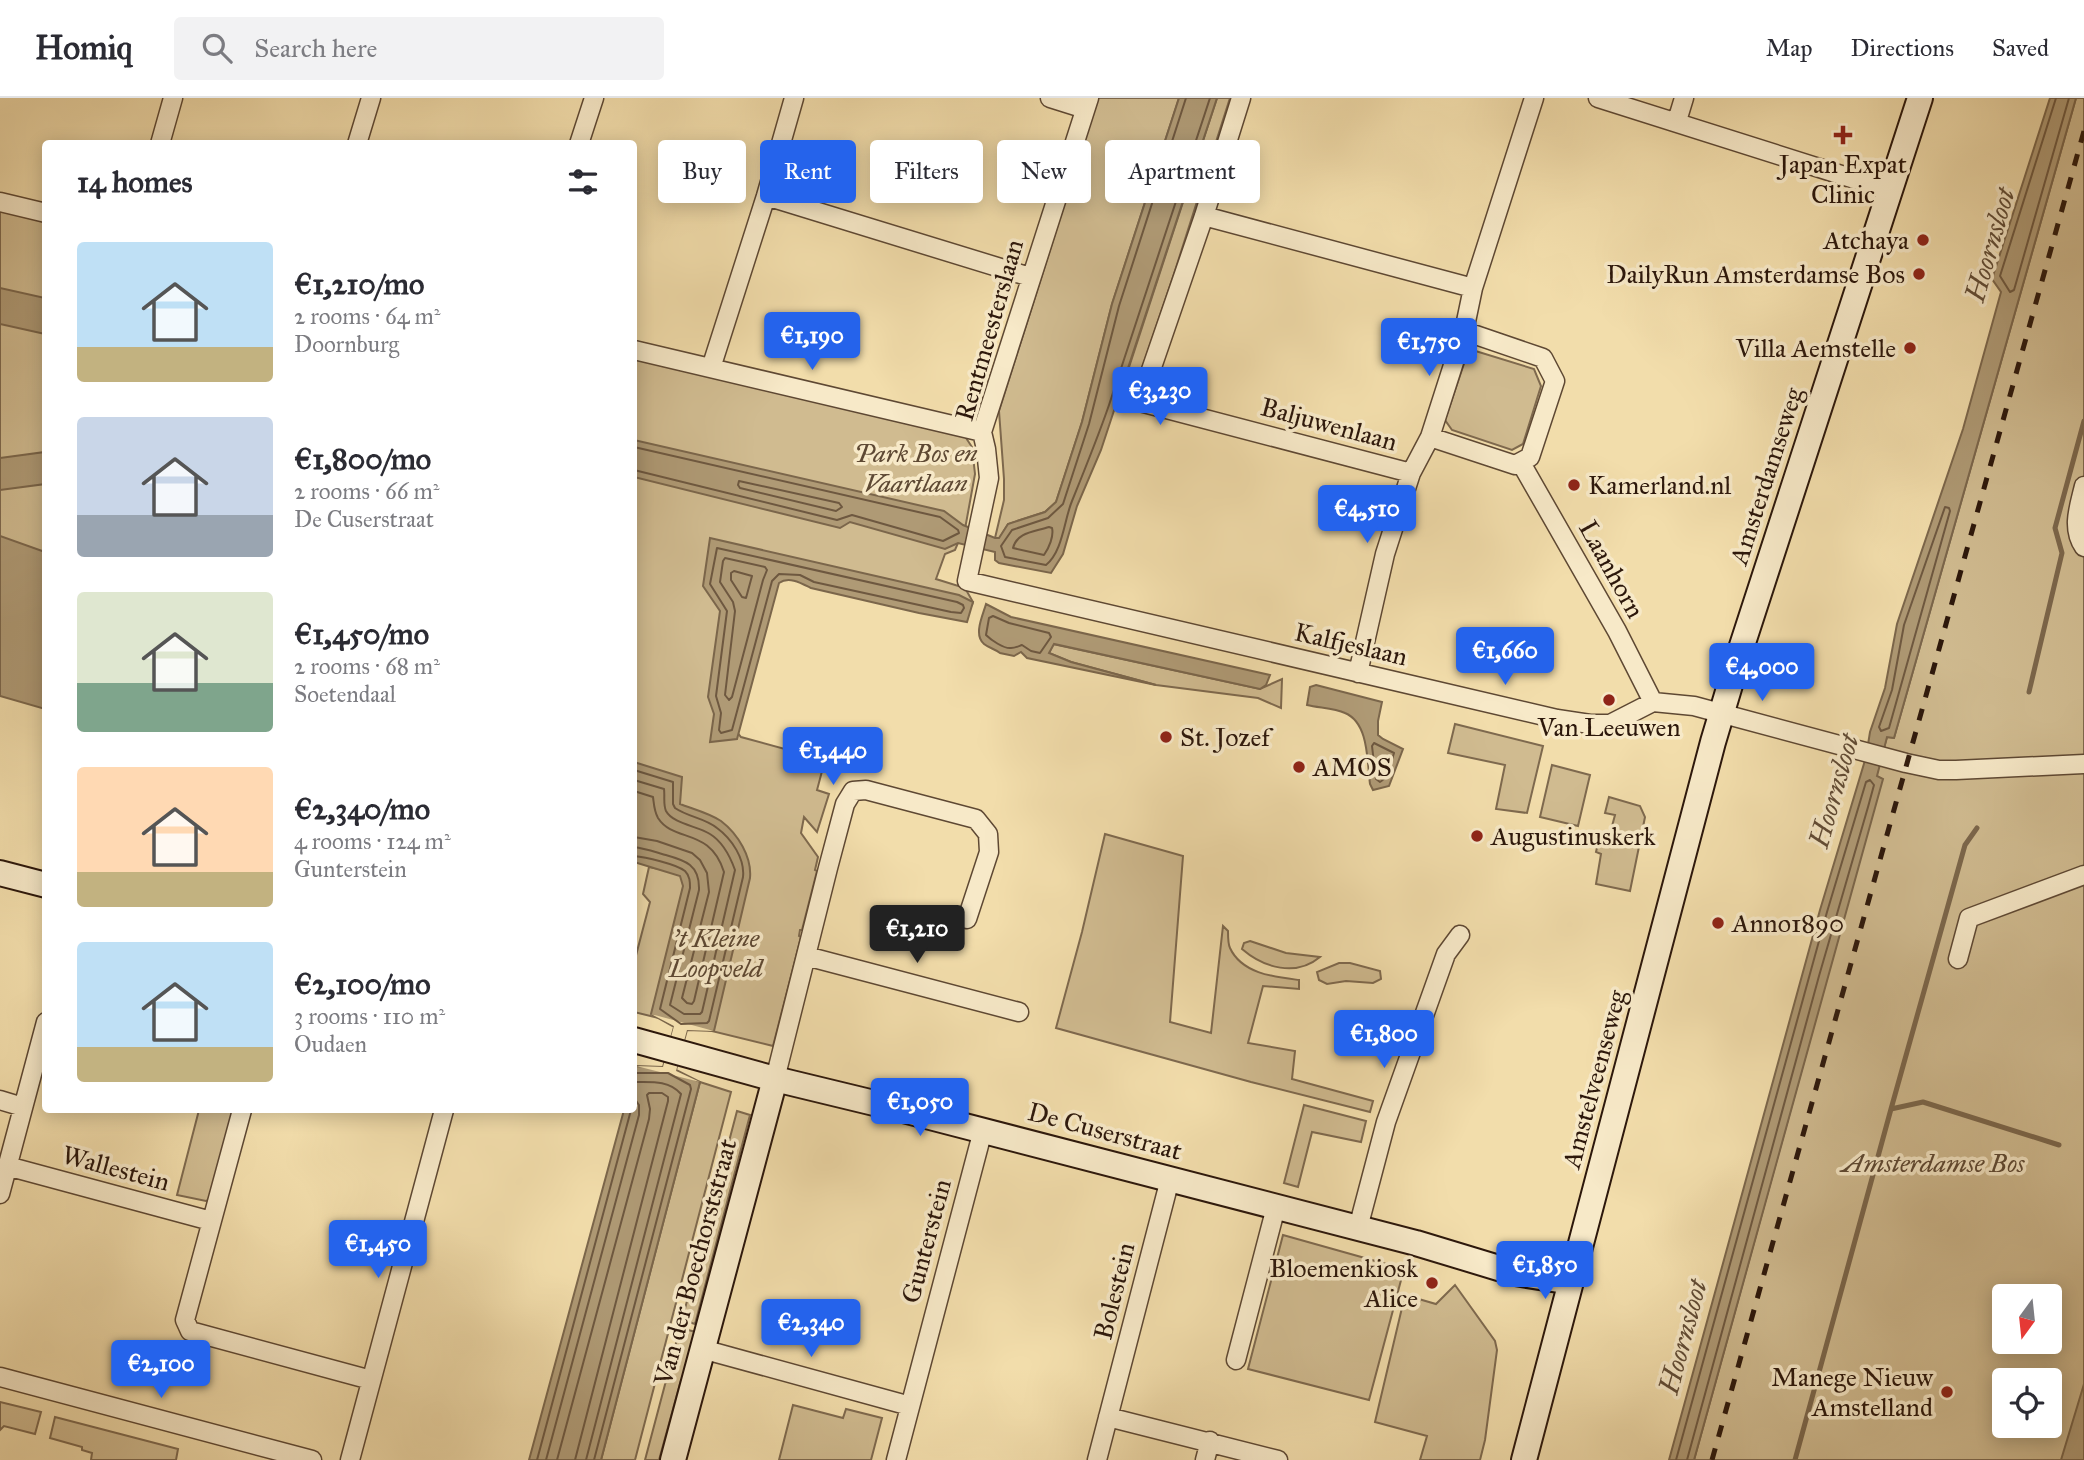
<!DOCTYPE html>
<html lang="en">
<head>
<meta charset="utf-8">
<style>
	body { margin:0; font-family:"IM FELL Great Primer",serif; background:#f2f2f3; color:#2b2b33; height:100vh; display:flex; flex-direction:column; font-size:26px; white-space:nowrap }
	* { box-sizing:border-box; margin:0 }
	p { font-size:23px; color:#7c7c81 }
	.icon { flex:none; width:38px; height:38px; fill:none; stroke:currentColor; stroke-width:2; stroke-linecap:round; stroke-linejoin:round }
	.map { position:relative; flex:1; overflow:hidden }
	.drawer { position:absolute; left:42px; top:42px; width:595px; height:973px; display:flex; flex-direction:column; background:#fff; border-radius:7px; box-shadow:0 4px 18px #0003 }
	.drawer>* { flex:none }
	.hud { position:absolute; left:658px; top:42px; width:665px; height:63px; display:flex; gap:14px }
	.needle { width:46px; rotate:195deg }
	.buttons { position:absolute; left:1992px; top:1186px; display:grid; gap:14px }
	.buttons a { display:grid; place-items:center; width:70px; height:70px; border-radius:7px; background:#fff; box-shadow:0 4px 18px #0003; font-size:35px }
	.price { position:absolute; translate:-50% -60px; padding:0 16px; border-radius:7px; background:#2563eb; color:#fff; font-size:23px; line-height:46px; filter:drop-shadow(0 2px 4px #0008) }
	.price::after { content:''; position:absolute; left:50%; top:42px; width:21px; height:16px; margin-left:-10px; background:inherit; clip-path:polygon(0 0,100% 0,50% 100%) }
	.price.current { background:#222; color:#fff }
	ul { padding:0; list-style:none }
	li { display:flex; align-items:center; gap:21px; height:175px; padding:0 35px }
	li span { display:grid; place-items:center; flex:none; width:196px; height:140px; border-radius:7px; color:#555 }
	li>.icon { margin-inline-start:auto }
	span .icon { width:84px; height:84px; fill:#fffc; stroke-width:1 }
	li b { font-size:30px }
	h2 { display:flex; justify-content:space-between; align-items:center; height:84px; padding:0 35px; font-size:30px }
	.pill { padding:0 24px; border-radius:7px; background:#fff; box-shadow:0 4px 18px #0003; font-size:24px; line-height:63px }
	.pill.current { background:#2563eb; color:#fff }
	header { display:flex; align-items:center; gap:42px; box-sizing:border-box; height:98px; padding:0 35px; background:#fff; border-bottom:2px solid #e1e1e2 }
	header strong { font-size:33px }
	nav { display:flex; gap:38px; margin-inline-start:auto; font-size:24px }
	.search { width:490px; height:63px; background:#f2f2f3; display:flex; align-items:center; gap:18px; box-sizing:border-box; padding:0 24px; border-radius:7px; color:#7c7c81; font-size:26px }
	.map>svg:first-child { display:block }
</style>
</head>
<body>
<header>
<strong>Homiq</strong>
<div class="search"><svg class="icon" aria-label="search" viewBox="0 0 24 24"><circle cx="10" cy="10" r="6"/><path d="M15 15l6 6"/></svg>Search here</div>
<nav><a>Map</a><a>Directions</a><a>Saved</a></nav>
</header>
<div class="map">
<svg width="2084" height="1362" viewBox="0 0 2084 1362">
	<rect width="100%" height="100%" fill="#f2ddab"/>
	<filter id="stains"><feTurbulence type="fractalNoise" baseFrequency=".00286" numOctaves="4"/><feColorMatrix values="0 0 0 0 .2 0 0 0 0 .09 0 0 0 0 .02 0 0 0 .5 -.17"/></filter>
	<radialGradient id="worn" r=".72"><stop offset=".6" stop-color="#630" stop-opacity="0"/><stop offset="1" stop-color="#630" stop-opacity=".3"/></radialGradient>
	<path fill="#d0bb90" stroke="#7e694e" stroke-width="2" fill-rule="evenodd" d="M1098,0H1179L1112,206L1082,324L1056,404L1045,414L1008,426L999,441L995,440L1004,402V381L999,313Z
		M1217,0H1230L1173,179L1132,300L1126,311L1116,309Z
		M2076,0H2084V1362H1694L1882,681L1876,678L1887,639L1894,640ZM2004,1199H2049V1244H2004ZM2004,1283H2049V1328H2004Z
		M0,112L45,122V205L0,194Z
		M0,215L45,226V469L0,458Z
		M1469,251L1534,271L1541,288L1523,346L1512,352L1452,332L1445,322Z
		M634,255L960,331L972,349L975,376L965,431L634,347Z
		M634,369L958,445L955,452L945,456L936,481L965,490L973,504L972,507L736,454L709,599L741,639L825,662L817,692L829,696L817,734L804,719L801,735L818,759L815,772L817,773L802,832H800L799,838L801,839L773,948L634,914V865L650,804L643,796L649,769L659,771L634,735Z
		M1053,546L1260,591L1282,581L1281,610L1258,600L1156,587L1071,564L1049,555Z
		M1455,626L1543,648L1527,715L1496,711L1505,667L1448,655Z
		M1552,667L1590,677L1578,728L1540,719Z
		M1609,699L1640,708L1645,719L1630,793L1596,786L1601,756L1596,754L1599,741L1608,743L1615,717L1605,715Z
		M1105,736L1183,758L1170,924L1211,935L1223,828L1228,833C1228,838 1228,846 1230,850C1242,876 1275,879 1299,882V891L1263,888L1248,945L1295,953L1292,981L1373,1003L1370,1014L1251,984L1056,930L1082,834Z
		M1250,843L1286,855L1320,859C1296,879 1264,870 1242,851L1244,845Z
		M1339,865H1350L1380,873L1381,881L1373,885L1346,883L1327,886L1319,882L1317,874Z
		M700,984L731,994L635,1362H601Z
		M1304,1007L1366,1023L1361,1044L1312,1034L1298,1089L1284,1085Z
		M199,1012H241L216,1099L206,1103L177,1097Z
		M737,1013L750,1017L695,1226L682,1222Z
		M1283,1137L1404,1171L1369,1302L1248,1271Z
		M1455,1187L1495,1243L1497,1252L1485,1342L1480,1362H1420L1427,1338L1375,1324L1405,1197L1436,1206Z
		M680,1230L700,1235L688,1279L681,1282L659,1362H645Z
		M0,1304L41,1314L35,1336L4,1328L0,1332Z
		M793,1307L843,1320L846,1311L882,1320L871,1362H779Z
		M55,1319L178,1351L176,1362H91L92,1355L82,1352V1349L50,1340Z"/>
	<path fill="#af9a75" stroke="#7b664b" stroke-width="2" d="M1179,0H1217L1101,352L1077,408L1063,456L1051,475L999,465L995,462V454L958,445L945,451L850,424L840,430L634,379V342L944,413L963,427L995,440H999L1008,426L1045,414L1056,404L1082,324L1112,206Z
		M2050,0H2076L1894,640L1887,639L1877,678L1883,681L1694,1362H1669L1820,812L1866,659L1870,634L1885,590L1897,526L1963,331L2001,194L1992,181Z
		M0,190L45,200V236L0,226Z
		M45,354V386L0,392V360Z
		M0,438L45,454V611L0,598Z
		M710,440L959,497L973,504L967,524L919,515L811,490C801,485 789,478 779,485L737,641L710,644L714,616L708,599L720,513L703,488Z
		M986,506L1011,519L1270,577L1266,587L1260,591L1054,546L1049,555L1071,564L1156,587L1027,560L1021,554L1014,558L1000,555C995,551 989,550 984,546C973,537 983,517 986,506Z
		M1316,587L1382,604L1378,623V637L1383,641L1403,651L1389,688L1373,692L1370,686C1367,663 1369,625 1345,615C1334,610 1319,610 1307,607L1310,589Z
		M634,664L682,679L680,706C693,711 709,715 721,723C738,736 752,759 750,780L714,933L687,932L676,972L700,984L601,1362H529L624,1012H634V978L636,968L663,969L674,929L651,916L683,788L680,778L634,764Z
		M2084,1286V1362H2061Z"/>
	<path fill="#f2ddab" d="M651,916L714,933L687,932L676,973L700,984L636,968L663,969L674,928Z"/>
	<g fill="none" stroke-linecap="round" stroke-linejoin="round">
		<path stroke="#6e5840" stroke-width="2" d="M1186,0L1119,208L1089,326L1063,406L1048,420L1012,432L1001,448L1005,459L1046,467C1063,453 1064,422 1072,403C1085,371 1098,339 1109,307L1210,0
			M2056,0L2000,178L2010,194L2014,192L2069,0
			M634,349L940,419L958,432L959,435L943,443L852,417L837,422L634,372
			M739,383L839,405L842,409L836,413L740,390L738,387Z
			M1945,409L1949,410L1950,413L1889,630L1881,633L1879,629L1892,592L1904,527Z
			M1049,429L1052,430C1054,438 1049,450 1044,457L1013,450C1017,434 1034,434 1049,429Z
			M717,450L957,504L963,507L964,510L961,515L951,514L814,484L800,477L779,476L772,483L732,632L721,635L719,632L721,615L716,598L727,513L710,486Z
			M725,460L765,469L767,472L763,482L732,599L729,602L725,597L735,513L733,504L720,484L723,463Z
			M734,473L752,478L746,500L742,499L731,482V475Z
			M993,518L1009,525L1049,535L1051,539L1040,555L1031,553L1022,547C1019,548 1015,550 1011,550C1004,551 991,542 986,537L989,520Z
			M1374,645L1394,655C1391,664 1389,679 1380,684L1376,681L1372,648Z
			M634,672L673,684V706L675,710C688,719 705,720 717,730C732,741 745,761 743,779L709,923L707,925L681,926L660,911L690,790C690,784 690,778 685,773C676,766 645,759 634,758
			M634,682L664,691C665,698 663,706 666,713C673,726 698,728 710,736C723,744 730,758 735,772L702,914L700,916H684L670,907L699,792C700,765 683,762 662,756C652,753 643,750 634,749
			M634,693L653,699C654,706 654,713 658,720C674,745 710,729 724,774L694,903L692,906L687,905L682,900L709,794L707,775L700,762L692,755L657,743L634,739
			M537,1362L631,1012
			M546,1362L639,1017V1007L634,1000
			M557,1362L649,1021L650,1011L647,997L649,995H662L668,999V1003L575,1362
			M586,1362L681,996C669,982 651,984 634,984
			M594,1362L691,991L690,987L668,975H634
			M1676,1362L1827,814L1866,684L1870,682L1874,687L1868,709L1819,878L1687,1362"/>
		<path stroke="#7b664b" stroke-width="5" d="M2029,594L2062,455L2055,430L2084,323
			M1891,1011L1965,747L1977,730
			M1795,1362L1891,1011L1923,1004L2059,1047"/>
		<g stroke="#5e4833" stroke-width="21">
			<path id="street" d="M1050,0L1085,11
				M1089,0L982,334L986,351L989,380L967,483L1557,621L1590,626H1610L1653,604L1694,608L1906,665L1939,672H1956L2084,666
				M1241,0L1204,118L1140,304L1411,375
				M1598,0L1889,92
				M1677,23L1684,0
				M160,46L173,0
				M357,46L371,0
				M579,46L594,0
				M766,98L1030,179
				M0,104L46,115
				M1204,118L1473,190
				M634,252L982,334
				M711,270L766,98L794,0
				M1430,339L1515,367L1530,359L1555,283L1543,260L1464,233
				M1521,365L1617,533L1653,604
				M2084,388C2079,409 2071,430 2084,449
				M1358,575L1385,456L1411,375L1430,339L1464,233L1473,190L1534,0
				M806,858L1019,914
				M1958,861L1969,820L2084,777
				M775,981L828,770L845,706L853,693L866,692L976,721L988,736L989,754L967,821
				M0,1002L23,1009
				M242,1012L185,1222L190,1233L371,1282
				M7,1068L211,1123
				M0,1096L46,924
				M1358,1130L1386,1024L1446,856L1460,837
				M702,1251L910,1308
				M1236,1262L1276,1109
				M0,1279L312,1362
				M1108,1319L1278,1362
				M350,1362L444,1012
				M896,1362L983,1032
				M1097,1362L1170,1081
				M1205,1362L1210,1343"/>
		</g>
		<g stroke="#2c170b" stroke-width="28">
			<path id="secondary" d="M0,775L46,787
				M634,942L775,981L903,1012L1416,1145L1515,1175L1571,1184
				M673,1362L775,981
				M1524,1362L1713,644L1738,560L1920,0"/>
		</g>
		<use href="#street" stroke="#f7e9c8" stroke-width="18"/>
		<use href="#secondary" stroke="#f7e9c8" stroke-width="24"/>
		<path stroke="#2c170b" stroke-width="5" stroke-dasharray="12 12" stroke-linecap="butt" d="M1712,1362L2084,33"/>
	</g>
	<g fill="#8f2418" stroke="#f7e9c8" stroke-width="2.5">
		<path d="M1839.5 26.5h7v7h7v7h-7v7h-7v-7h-7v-7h7z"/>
		<circle cx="1923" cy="142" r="7"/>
		<circle cx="1919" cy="176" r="7"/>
		<circle cx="1910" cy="250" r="7"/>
		<circle cx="1574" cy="387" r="7"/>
		<circle cx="1609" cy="602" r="7"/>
		<circle cx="1166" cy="639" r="7"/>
		<circle cx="1299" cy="669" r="7"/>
		<circle cx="1477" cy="738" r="7"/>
		<circle cx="1718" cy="825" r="7"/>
		<circle cx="1432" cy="1185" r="7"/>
		<circle cx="1947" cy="1294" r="7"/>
	</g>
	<g text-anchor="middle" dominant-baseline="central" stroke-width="7" stroke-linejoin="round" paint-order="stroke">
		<g font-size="26" fill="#2c170b" stroke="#f7e9c8" text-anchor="end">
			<text x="1843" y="66" text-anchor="middle">Japan Expat<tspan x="1843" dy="30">Clinic</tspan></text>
			<text x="1909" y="142">Atchaya</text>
			<text x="1905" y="176">DailyRun Amsterdamse Bos</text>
			<text x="1896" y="250">Villa Aemstelle</text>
			<text x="1588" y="387" text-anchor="start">Kamerland.nl</text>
			<text x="1609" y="629" text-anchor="middle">Van Leeuwen</text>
			<text x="1180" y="639" text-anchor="start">St. Jozef</text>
			<text x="1313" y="669" text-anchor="start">AMOS</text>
			<text x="1491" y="738" text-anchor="start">Augustinuskerk</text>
			<text x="1732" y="825" text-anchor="start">Anno1890</text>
			<text x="1418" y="1170">Bloemenkiosk<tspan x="1418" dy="30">Alice</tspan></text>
			<text x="1933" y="1279">Manege Nieuw<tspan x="1933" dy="30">Amstelland</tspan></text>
		</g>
		<g font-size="26" fill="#2c170b" stroke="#f7e9c8">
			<text transform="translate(989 232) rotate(-74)">Rentmeesterslaan</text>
			<text transform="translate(1329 326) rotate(15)">Baljuwenlaan</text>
			<text transform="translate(1766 378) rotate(-72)">Amsterdamseweg</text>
			<text transform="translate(1612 471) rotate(61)">Laanhorn</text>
			<text transform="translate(1351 546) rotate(13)">Kalfjeslaan</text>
			<text transform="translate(1594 981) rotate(-75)">Amstelveenseweg</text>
			<text transform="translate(1105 1033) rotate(15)">De Cuserstraat</text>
			<text transform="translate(116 1070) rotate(15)">Wallestein</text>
			<text transform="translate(926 1143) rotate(-75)">Gunterstein</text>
			<text transform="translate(695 1164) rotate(-75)">Van der Boechorststraat</text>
			<text transform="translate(1114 1193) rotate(-76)">Bolestein</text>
		</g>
		<g font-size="26" font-style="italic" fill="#5d4833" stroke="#f7e9c8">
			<text x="916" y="355">Park Bos en<tspan x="916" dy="30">Vaartlaan</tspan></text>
			<text x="716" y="840">'t Kleine<tspan x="716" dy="30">Loopveld</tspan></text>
			<text x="1933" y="1065">Amsterdamse Bos</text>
		</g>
		<g font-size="28" font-style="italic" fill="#604b35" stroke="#f7e9c8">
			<text transform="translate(1990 147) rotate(-74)">Hoornsloot</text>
			<text transform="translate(1834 693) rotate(-74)">Hoornsloot</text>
			<text transform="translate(1683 1239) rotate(-75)">Hoornsloot</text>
		</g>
	</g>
	<rect width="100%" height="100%" filter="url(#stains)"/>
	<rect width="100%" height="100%" fill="url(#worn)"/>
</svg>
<div class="buttons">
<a><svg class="needle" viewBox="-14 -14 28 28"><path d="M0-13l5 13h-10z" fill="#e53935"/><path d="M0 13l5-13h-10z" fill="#7c7c81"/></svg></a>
<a><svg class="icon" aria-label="locate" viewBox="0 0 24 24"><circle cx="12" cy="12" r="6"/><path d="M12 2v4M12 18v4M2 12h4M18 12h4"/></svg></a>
</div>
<b class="price" style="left:812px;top:274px">€1,190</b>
<b class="price" style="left:1429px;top:280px">€1,750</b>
<b class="price" style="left:1160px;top:329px">€3,230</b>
<b class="price" style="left:1367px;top:447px">€4,510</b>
<b class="price" style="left:1505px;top:589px">€1,660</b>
<b class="price" style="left:1762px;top:605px">€4,000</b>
<b class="price" style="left:833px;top:689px">€1,440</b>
<b class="price current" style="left:917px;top:867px">€1,210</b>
<b class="price" style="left:1384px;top:972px">€1,800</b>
<b class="price" style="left:920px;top:1040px">€1,050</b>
<b class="price" style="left:378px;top:1182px">€1,450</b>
<b class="price" style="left:1545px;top:1203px">€1,850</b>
<b class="price" style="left:811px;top:1261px">€2,340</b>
<b class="price" style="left:161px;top:1302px">€2,100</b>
<div class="hud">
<a class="pill">Buy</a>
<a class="pill current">Rent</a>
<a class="pill">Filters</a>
<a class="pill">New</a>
<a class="pill">Apartment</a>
</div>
<section class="drawer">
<h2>14 homes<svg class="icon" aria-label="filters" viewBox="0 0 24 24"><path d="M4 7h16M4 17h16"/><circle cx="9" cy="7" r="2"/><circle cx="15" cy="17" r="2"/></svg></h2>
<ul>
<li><span style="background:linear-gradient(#bfe0f5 75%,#c2b280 0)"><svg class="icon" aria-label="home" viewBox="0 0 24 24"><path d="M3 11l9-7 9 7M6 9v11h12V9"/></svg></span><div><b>€1,210/mo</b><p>2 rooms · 64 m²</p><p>Doornburg</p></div></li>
<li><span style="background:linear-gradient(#c9d6e8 70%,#9aa5b1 0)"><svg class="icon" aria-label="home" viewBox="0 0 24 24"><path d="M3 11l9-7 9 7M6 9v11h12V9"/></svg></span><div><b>€1,800/mo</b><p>2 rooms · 66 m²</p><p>De Cuserstraat</p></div></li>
<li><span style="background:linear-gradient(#dfe7d0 65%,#7fa58c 0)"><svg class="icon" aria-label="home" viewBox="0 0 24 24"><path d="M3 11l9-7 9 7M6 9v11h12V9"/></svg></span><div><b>€1,450/mo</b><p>2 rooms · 68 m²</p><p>Soetendaal</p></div></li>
<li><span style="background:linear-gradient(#ffd9b3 75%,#c2b280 0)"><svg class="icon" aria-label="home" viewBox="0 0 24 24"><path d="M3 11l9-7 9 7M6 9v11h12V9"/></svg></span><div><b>€2,340/mo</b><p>4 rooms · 124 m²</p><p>Gunterstein</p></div></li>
<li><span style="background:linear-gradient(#bfe0f5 75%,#c2b280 0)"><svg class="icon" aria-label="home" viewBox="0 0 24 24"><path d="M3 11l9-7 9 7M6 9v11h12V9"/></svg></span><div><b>€2,100/mo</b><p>3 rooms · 110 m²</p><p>Oudaen</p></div></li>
</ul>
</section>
</div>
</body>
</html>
